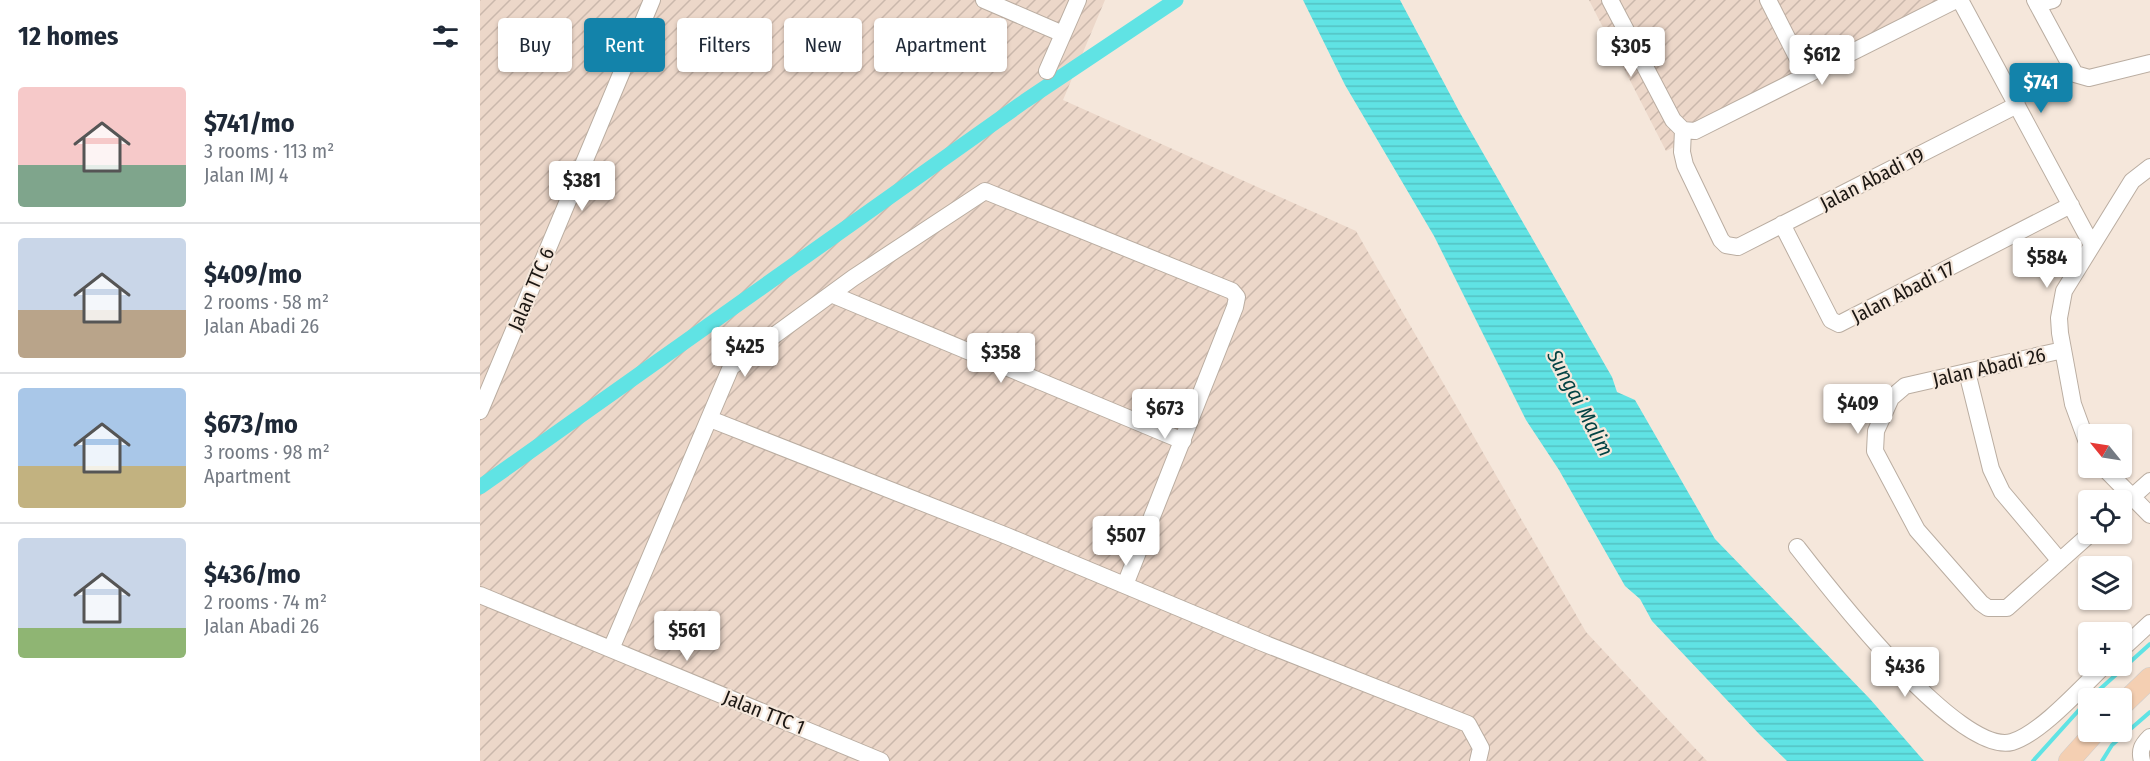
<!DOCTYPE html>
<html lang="en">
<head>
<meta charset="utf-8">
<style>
	body { margin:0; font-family:"Fira Sans Condensed",sans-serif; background:#f6f6f7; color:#1f2937; height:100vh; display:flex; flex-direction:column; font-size:22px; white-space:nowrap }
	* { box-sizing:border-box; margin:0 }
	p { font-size:20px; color:#747a83 }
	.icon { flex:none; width:33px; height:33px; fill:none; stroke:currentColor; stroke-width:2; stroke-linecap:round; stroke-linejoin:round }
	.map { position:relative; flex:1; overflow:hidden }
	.side { display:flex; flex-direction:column; background:#fff; width:480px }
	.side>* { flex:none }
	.hud { position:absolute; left:18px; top:18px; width:570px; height:54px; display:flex; gap:12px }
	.needle { width:39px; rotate:300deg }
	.tools { position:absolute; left:1598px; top:424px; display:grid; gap:12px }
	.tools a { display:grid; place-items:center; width:54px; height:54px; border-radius:6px; background:#fff; box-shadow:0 2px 4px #0004; font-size:30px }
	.price { position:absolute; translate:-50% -51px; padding:0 14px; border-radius:6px; background:#fff; color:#222; font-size:20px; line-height:39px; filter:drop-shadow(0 2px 3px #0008) }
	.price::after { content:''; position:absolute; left:50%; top:36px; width:18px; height:14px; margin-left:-9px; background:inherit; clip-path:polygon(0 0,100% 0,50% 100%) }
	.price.active { background:#1383aa; color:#fff }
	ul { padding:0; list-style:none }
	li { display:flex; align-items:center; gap:18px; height:150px; padding:0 18px }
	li+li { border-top:2px solid #e0e1e3 }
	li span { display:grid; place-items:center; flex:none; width:168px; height:120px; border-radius:6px; color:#555 }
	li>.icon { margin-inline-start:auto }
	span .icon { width:72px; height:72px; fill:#fffc; stroke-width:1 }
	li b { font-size:26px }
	h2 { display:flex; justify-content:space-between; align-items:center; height:72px; padding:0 18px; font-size:26px }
	.chip { padding:0 21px; border-radius:6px; background:#fff; box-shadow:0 2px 4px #0004; font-size:21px; line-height:54px }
	.chip.active { background:#1383aa; color:#fff }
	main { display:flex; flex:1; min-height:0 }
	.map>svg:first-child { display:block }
</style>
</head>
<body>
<main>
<section class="side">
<h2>12 homes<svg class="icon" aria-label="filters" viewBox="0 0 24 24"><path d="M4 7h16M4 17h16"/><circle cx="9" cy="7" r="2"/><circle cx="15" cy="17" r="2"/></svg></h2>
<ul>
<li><span style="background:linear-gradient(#f6c9c9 65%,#7fa58c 0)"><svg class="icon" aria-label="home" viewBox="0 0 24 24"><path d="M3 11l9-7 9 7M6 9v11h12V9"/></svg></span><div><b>$741/mo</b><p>3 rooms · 113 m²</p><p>Jalan IMJ 4</p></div></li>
<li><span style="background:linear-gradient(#c9d6e8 60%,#b9a48a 0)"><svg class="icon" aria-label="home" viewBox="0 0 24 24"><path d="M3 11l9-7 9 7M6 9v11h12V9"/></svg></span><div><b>$409/mo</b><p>2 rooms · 58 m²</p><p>Jalan Abadi 26</p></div></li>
<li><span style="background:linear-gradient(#a9c7e8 65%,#c2b280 0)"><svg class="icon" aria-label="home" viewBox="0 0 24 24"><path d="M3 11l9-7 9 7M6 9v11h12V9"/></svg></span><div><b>$673/mo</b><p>3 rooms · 98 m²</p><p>Apartment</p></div></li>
<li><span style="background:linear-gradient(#c9d6e8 75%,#8fb573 0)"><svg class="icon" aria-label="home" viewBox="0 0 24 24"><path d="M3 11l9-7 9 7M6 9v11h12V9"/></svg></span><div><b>$436/mo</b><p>2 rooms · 74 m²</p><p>Jalan Abadi 26</p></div></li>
</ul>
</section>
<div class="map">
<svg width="1670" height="761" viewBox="0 0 1670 761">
	<defs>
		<pattern id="industrial-furrows" width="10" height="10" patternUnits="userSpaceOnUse" patternTransform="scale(1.5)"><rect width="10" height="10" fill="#ecd7c9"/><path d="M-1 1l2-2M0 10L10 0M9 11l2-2" fill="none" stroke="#cab8ac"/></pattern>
		<pattern id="water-rules" width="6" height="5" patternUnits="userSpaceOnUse" patternTransform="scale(1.5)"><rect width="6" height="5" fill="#60e3e4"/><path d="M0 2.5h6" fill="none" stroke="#53c2c3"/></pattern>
	</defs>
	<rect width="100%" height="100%" fill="#f5e7db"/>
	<path fill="url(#industrial-furrows)" d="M0,0H625L583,100L876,231L1106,632L1227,761H0Z
		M1109,0H1485L1186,151Z"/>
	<path fill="url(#water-rules)" d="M823,0H920L980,113L1132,377L1137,392L1155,400L1235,539L1390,699L1444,761H1307L1280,735L1172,621L1160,599L1145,586L1079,470L1046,420L954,236L865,85Z"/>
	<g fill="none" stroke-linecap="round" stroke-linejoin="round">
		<path stroke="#60e3e4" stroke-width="4" d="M1609,699L1670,644
			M1553,761L1608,700
			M1622,761L1632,745L1670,712"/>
		<path stroke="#60e3e4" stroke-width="15" d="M0,487L545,101L696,0"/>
		<g stroke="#baada1" stroke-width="18">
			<path id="minor" d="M504,0L583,34
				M1130,0L1193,120L1203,130L1215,131L1476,0
				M1288,0L1326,75
				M1480,0L1612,245
				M1555,0L1595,74L1609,78L1670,63
				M1557,4L1573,0
				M567,71L598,0
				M1203,130L1202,152L1205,165L1241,240L1246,245L1258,247L1537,105
				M1302,224L1351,320L1359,324L1591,205
				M351,294L703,441
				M1583,350L1425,386L1411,398L1396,431L1395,451L1437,530L1501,603L1508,608H1527L1610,534
				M1487,372L1511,469L1522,492L1580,561
				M0,411L172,0
				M230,419L527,536L783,643L988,724L1001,748L998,761
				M1608,445L1593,404L1580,333L1579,318L1584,291L1652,181L1670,167
				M1624,468L1670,515
				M1641,507L1670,481
				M1317,547C1348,587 1479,757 1532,742C1560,734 1602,687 1624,666
				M0,595L401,761
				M131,649L251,367L373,278L505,191L752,291L757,297L755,307L645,585
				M1641,650L1670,623
				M1662,761C1659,750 1662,745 1670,737"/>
		</g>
		<g stroke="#cdcccb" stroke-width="22">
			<path id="major" d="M1641,706L1670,678
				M1589,761L1615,732"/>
		</g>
		<use href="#minor" stroke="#fff" stroke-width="16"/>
		<use href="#major" stroke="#f4cfb2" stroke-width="21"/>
	</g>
	<g text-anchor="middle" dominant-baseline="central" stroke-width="4.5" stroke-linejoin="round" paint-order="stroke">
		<g font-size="20" fill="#1c1713" stroke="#f5e7db">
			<text transform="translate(1392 179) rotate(-27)">Jalan Abadi 19</text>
			<text transform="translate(51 289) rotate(-67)">Jalan TTC 6</text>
			<text transform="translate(1423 292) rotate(-27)">Jalan Abadi 17</text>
			<text transform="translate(1509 367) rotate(-13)">Jalan Abadi 26</text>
			<text transform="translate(284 712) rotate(22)">Jalan TTC 1</text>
		</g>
		<g font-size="21" font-style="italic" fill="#034344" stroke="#f5e7db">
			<text transform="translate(1100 403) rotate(62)">Sungai Malim</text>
		</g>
	</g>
</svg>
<div class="tools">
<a><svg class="needle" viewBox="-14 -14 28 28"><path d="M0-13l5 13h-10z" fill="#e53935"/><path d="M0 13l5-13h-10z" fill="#747a83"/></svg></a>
<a><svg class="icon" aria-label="locate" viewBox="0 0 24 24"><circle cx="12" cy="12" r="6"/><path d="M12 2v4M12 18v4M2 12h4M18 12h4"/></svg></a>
<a><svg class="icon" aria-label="layers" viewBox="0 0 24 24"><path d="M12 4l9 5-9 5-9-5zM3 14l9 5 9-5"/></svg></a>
<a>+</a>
<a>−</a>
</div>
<b class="price" style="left:1151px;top:78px">$305</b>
<b class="price" style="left:1342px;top:86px">$612</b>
<b class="price active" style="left:1561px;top:114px">$741</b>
<b class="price" style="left:102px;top:212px">$381</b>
<b class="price" style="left:1567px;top:289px">$584</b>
<b class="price" style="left:265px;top:378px">$425</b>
<b class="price" style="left:521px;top:384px">$358</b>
<b class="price" style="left:1378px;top:435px">$409</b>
<b class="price" style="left:685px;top:440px">$673</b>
<b class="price" style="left:646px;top:567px">$507</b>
<b class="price" style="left:207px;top:662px">$561</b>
<b class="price" style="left:1425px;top:698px">$436</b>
<div class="hud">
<a class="chip">Buy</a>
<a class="chip active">Rent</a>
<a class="chip">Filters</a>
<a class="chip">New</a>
<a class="chip">Apartment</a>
</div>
</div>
</main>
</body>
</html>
